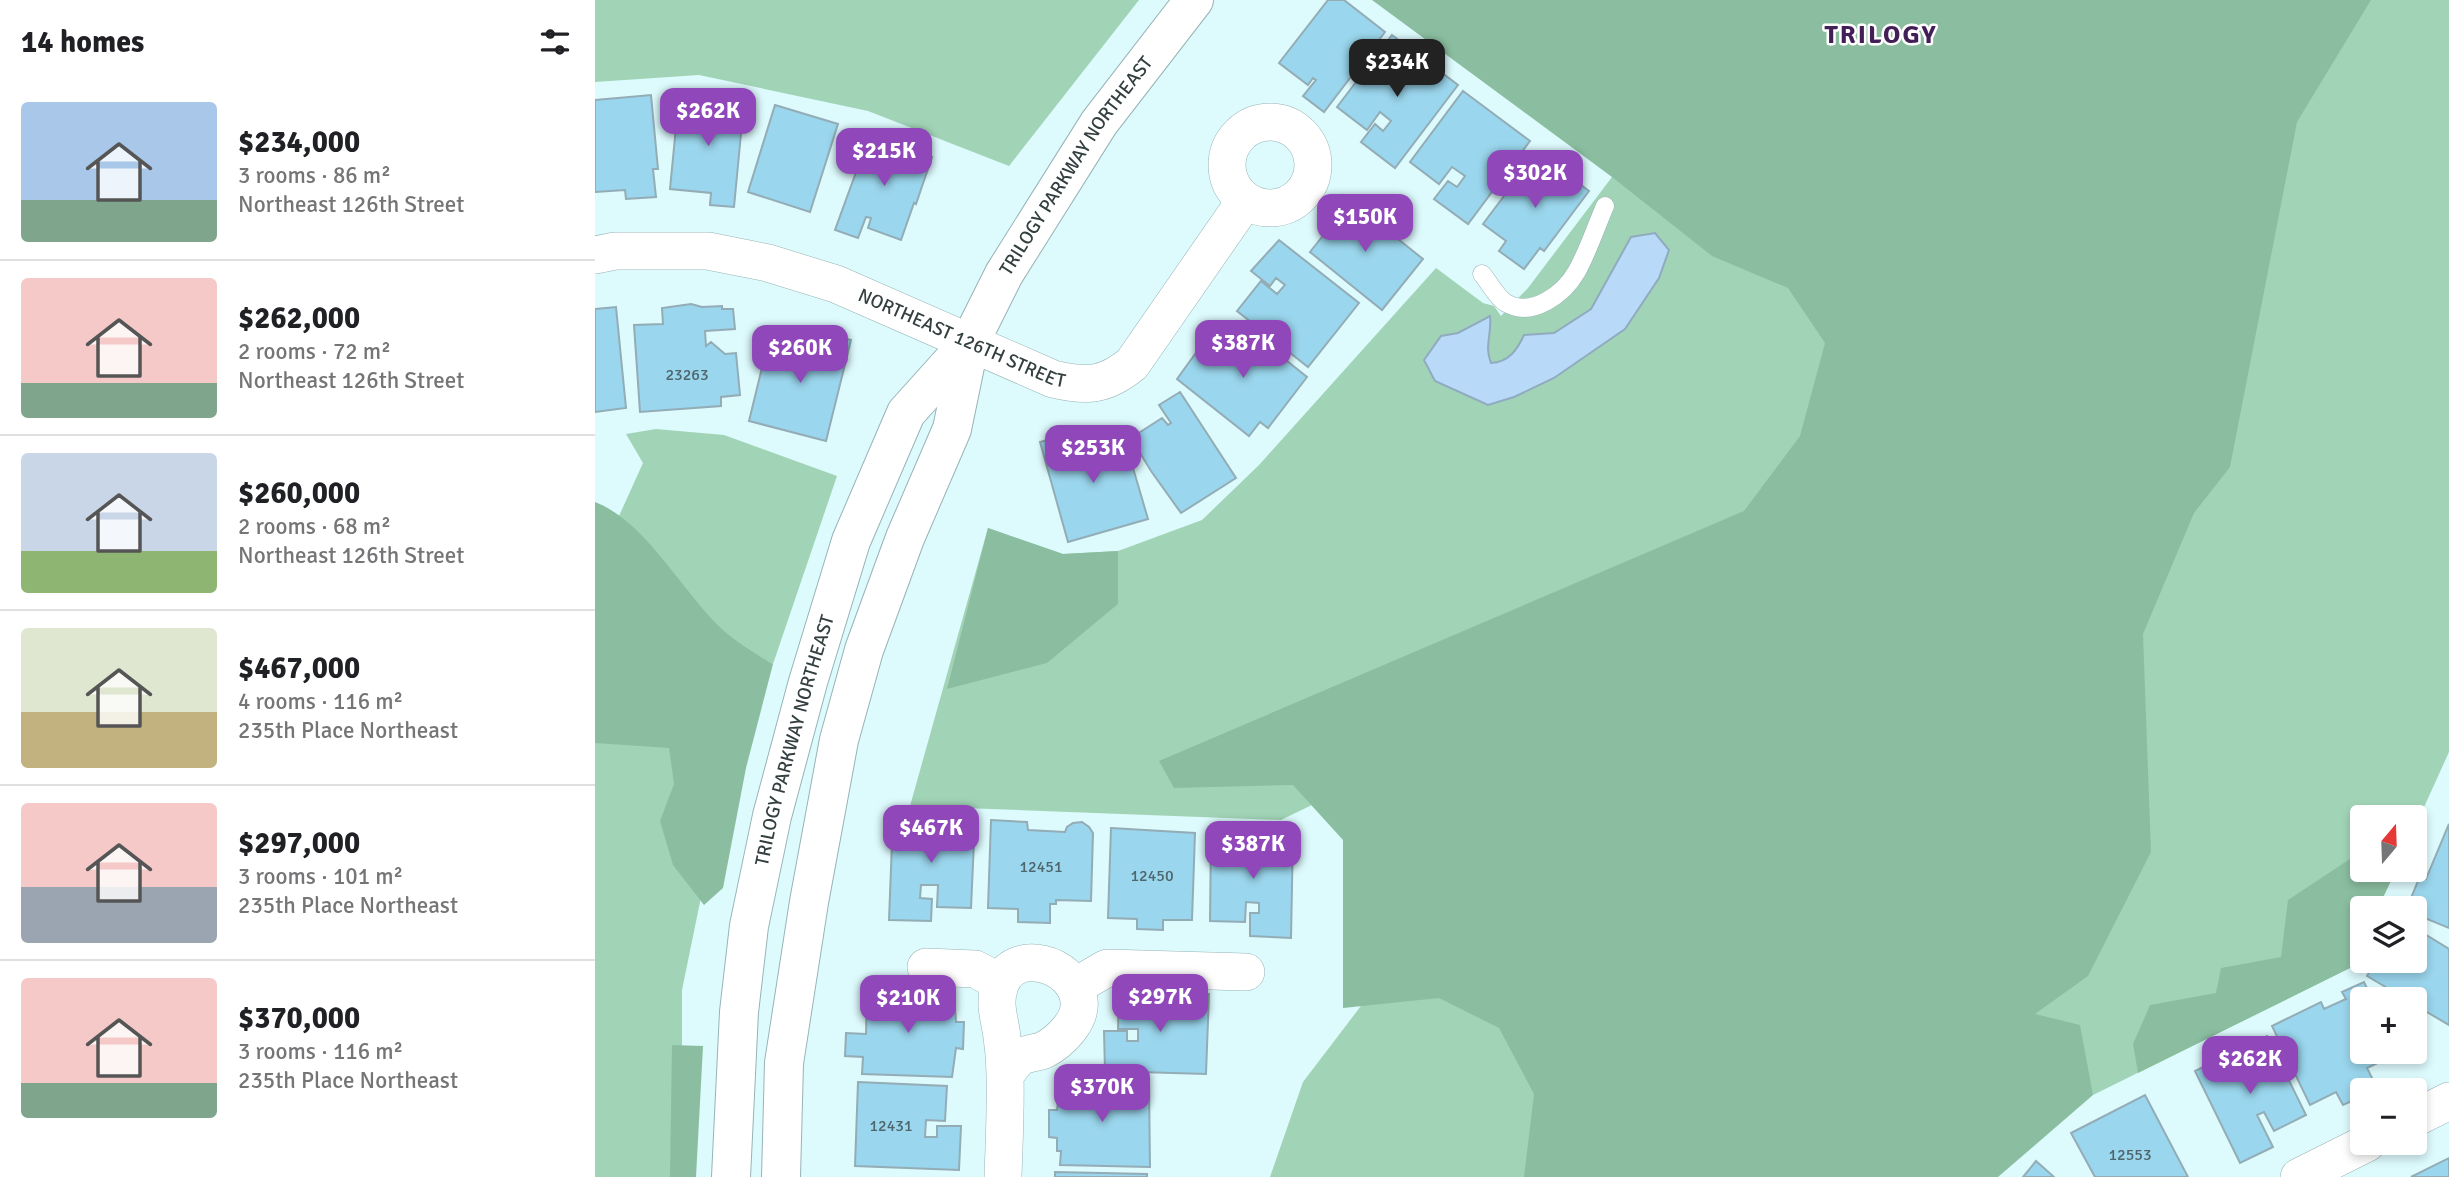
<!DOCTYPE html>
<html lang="en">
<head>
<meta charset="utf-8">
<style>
	body { margin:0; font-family:Signika,sans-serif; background:#f6f6f6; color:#202124; height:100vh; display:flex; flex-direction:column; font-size:26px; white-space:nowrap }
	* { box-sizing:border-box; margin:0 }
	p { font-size:23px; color:#757577 }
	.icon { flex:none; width:38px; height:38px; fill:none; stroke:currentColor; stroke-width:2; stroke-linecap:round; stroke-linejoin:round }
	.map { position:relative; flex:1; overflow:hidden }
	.drawer { display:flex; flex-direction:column; background:#fff; width:595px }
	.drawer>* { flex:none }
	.needle { width:46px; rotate:19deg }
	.controls { position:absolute; left:1755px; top:805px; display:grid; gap:14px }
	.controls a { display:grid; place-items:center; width:77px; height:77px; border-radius:7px; background:#fff; box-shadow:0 4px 10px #0003; font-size:35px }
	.price { position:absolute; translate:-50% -60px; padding:0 16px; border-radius:14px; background:#9047b9; color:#fff; font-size:23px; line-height:46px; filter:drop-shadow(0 2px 4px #0008) }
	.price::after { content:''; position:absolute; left:50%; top:42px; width:21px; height:16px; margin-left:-10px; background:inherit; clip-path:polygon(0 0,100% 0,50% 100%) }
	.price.on { background:#222; color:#fff }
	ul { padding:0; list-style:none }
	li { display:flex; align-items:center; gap:21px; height:175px; padding:0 21px }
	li+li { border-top:2px solid #e0e0e0 }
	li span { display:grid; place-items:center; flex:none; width:196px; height:140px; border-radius:7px; color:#555 }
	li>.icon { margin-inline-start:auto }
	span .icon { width:84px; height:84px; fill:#fffc; stroke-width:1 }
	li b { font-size:30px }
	h2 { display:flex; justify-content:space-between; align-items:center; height:84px; padding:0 21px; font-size:30px }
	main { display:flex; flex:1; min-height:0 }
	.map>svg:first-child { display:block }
</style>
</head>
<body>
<main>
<section class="drawer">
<h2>14 homes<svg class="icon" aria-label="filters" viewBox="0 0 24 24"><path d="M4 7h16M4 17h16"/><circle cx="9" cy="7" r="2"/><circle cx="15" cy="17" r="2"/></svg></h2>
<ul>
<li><span style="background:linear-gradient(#a9c7e8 70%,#7fa58c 0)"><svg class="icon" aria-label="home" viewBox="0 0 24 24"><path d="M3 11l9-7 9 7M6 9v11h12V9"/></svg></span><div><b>$234,000</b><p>3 rooms · 86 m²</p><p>Northeast 126th Street</p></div></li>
<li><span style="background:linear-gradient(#f6c9c9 75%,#7fa58c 0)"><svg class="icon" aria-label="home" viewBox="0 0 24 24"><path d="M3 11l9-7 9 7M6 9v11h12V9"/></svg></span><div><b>$262,000</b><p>2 rooms · 72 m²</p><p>Northeast 126th Street</p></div></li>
<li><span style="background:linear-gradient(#c9d6e8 70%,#8fb573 0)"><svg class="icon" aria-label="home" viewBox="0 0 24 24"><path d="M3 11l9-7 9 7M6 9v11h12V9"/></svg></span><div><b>$260,000</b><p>2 rooms · 68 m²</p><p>Northeast 126th Street</p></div></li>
<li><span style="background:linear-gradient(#dfe7d0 60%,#c2b280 0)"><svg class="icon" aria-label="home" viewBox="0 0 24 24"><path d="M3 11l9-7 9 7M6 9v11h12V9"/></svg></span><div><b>$467,000</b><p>4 rooms · 116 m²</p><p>235th Place Northeast</p></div></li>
<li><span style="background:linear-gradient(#f6c9c9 60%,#9aa5b1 0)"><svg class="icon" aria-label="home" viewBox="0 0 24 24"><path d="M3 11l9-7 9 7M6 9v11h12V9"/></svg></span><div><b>$297,000</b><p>3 rooms · 101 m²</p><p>235th Place Northeast</p></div></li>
<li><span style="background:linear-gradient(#f6c9c9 75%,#7fa58c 0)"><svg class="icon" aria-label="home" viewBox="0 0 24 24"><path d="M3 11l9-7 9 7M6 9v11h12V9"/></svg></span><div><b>$370,000</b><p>3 rooms · 116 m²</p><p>235th Place Northeast</p></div></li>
</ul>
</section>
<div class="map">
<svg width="1854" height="1177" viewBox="0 0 1854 1177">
	<rect width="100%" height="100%" fill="#ddfafd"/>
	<path fill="#a1d4b6" d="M0,0H544L414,166L273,111L104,75L0,82Z
		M1656,0H1854V752L1820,827V817H1768V870H1801L1783,908H1768L1767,944L1757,967L1498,1095L1334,1053Z
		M1040,120L1388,367L958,688L686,820L315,806L393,528L468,554L523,551L607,520L664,465L841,268L888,303L899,306L906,316L933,288L1017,177Z
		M61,429L129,435L242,476L178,664L159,653L145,707L87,990V1177H0V569L48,463L31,434Z
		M788,977L950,1021L969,1177H675L708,1082Z"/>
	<path fill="#8bbea0" d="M777,0H1776L1702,122L1635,467L1599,513L1548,634L1556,852L1493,976L1440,1014L1485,1025L1498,1095L1403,1177H929L939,1094L904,1028L844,998L748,1008V840L698,785L579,788L564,761L1149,511L1205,436L1230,343L1193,288L1117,256L1017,177Z
		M0,502C52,522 88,594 129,631C144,644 161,654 178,664L151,768L128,888L109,905L78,865L65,821L79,784L74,748L0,743Z
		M393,528L468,554L523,551V604L452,663L352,689Z
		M1767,851L1768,870H1801L1783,908H1768L1767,944L1757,967L1543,1073L1538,1044L1555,1005L1621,993L1626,968L1686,957L1693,900Z
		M77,1045L108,1046L101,1177H75Z"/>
	<path fill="#b8d9f7" stroke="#90abc0" stroke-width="2" d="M1060,233L1074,250L1064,278L1030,329L959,378L919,397L893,405L840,381L829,360L846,336L863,333L895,316C897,335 889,346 896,363C914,362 922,350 929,335L959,333L996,309L1036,237Z"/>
	<path fill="#9ad6ed" stroke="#93acb5" stroke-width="2" d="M733,0H749L790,32L729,112L708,96L721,80L718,78L713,85L684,63Z
		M797,35L863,85L800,168L766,142L780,124L788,131L796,121L785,112L772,130L742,107Z
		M868,91L935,141L873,224L839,199L853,181L862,187L870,176L857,167L844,184L815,162Z
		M56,95L63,169H58L61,197L31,199L30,190L0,192V100Z
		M84,96L149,102L139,207L115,205L116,193L75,189Z
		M180,105L243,124L215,212L153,192Z
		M280,133L337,157L321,204L319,203L306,240L273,228L276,218L271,217L263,238L240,230L275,134L279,136Z
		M942,152L994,191L949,251L945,248L929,269L904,251L911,241L888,224Z
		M748,195L828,259L787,310L715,252L738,223L741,225L744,222L733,213Z
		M684,240L764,303L713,367L642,311L666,281L682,294L690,285L681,278L675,286L656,271Z
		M96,304L107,307L127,306V309H138L140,329L110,331L111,346L116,342L130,354L141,353L145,395L126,397V406L45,412L39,325L68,324L67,308Z
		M21,307L31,408L0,412V309Z
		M642,321L712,377L673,428L665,422L654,436L582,379L603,350L613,358Z
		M217,330L256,340L231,441L154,421L175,335L209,344L203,364L218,369L222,354L212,352Z
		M585,392L641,478L586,513L556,471L536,438L567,418L573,425L576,423L564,405Z
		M486,431L492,452L481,456L485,468L500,463L494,443L528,434L553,519L473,542L445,442Z
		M298,817L380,819L376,908L342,907L343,885H326L325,898L337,899L336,921L294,920Z
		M396,820L432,822L433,830L470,832L472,827L478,823L487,822L494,827L498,833L496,901L461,900V904H455V923L423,922V909L393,908Z
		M1854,824V928L1820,914V908H1812L1825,876L1831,879Z
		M516,828L600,833L597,920H568V930L542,929V919L513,918Z
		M616,833L698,835L696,938L655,936V913H664V903L651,902L650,922L615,921Z
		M1820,928L1854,949V1025L1820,1005V999H1811L1772,976L1781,961H1820Z
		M1769,982L1777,999H1768V1052L1803,1053L1772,1068L1782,1088L1768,1090V1096L1748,1105L1741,1092L1715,1105L1677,1026L1726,1002L1729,1009L1751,999L1747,992Z
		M272,991L359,994L361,1022H369L368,1049L361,1048L357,1077L267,1074L268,1057L250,1056L251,1033L271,1034Z
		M524,991L614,994L611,1074L510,1071L509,1031H532V1041H543V1029H523Z
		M1672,1036L1711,1115L1679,1131L1669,1112L1662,1115L1678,1147L1645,1163L1600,1071Z
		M466,1081L554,1084L555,1167L465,1165L466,1151H462V1138L454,1137V1110H462Z
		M263,1082L352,1086L350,1121L331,1120L330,1137H342V1126H366L364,1170L260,1166Z
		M1550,1095L1593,1177H1500L1476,1133Z
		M1854,1158V1177H1816Z
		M1441,1161L1459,1177H1428Z
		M460,1172L552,1174V1177H460Z"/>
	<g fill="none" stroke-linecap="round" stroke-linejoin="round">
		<g stroke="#97b3b5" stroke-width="19">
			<path id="lane" d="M887,274C894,282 902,298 911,303C937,318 969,294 982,271C993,251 1001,227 1010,206"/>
		</g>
		<g stroke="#97b3b5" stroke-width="38">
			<g id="street">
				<circle cx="675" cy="165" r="43"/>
				<path id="s1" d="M0,255L20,251H113L173,263L241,284L458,379C492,387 510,386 537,364L650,201"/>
				<path d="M331,967L380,969L405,982"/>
				<path d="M481,986L512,968L651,972"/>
				<path d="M1820,1118L1854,1101"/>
				<path d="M408,1177C409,1143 411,1109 410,1075C410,1063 409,1050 407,1037C405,1019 398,1004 405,985C418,946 479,963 484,1000C487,1020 466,1041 449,1050C442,1053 431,1053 424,1058C419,1062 414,1070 410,1075"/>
				<path d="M1704,1177L1772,1143"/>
			</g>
		</g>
		<g stroke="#97b3b5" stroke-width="40">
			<g id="secondary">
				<path id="s2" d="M136,1177L144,1012L154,926L177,816L213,682L256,541L311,413L373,344"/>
				<path id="s3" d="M186,1177L189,1063L214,902L244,740L269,650L310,538L357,429L375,342L409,274L504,123L599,0"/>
			</g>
		</g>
		<use href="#lane" stroke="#fff" stroke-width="18"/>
		<use href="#street" stroke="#fff" stroke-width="37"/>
		<use href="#secondary" stroke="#fff" stroke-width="38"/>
	</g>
	<g text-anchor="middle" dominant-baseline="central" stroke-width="5" stroke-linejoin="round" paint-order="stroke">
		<g font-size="16" fill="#4e656b">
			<text x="92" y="375">23263</text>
			<text x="446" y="867">12451</text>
			<text x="557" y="876">12450</text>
			<text x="296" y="1126">12431</text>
			<text x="1535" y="1155">12553</text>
		</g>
		<g font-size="19" fill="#343f40" stroke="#fff">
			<text stroke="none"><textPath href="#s3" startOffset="1068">TRILOGY PARKWAY NORTHEAST</textPath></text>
			<text stroke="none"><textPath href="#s1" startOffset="383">NORTHEAST 126TH STREET</textPath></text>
			<text stroke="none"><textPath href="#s2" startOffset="443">TRILOGY PARKWAY NORTHEAST</textPath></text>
		</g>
		<g font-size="26" font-weight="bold" letter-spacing="2" fill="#421f56" stroke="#fff">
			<text x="1286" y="35">TRILOGY</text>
		</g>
	</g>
</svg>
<div class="controls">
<a><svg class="needle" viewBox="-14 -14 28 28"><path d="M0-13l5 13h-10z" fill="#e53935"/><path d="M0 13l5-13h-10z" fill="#757577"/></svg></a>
<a><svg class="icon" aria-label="layers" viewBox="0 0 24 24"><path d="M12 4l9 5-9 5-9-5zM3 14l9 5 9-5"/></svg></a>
<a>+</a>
<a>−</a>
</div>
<b class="price on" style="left:802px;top:99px">$234K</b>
<b class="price" style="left:113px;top:148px">$262K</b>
<b class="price" style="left:289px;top:188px">$215K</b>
<b class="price" style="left:940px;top:210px">$302K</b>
<b class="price" style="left:770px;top:254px">$150K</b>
<b class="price" style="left:648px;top:380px">$387K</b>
<b class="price" style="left:205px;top:385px">$260K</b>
<b class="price" style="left:498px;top:485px">$253K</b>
<b class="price" style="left:336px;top:865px">$467K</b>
<b class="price" style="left:658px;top:881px">$387K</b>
<b class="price" style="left:565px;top:1034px">$297K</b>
<b class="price" style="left:313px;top:1035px">$210K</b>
<b class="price" style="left:1655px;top:1096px">$262K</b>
<b class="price" style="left:507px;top:1124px">$370K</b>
</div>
</main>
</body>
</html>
